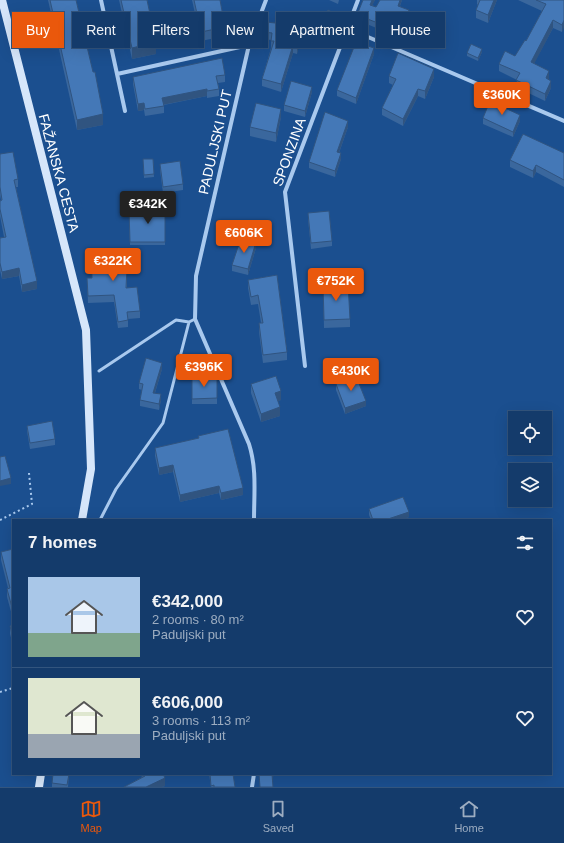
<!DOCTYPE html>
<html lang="en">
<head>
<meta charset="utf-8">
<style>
	body { margin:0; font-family:Arial,sans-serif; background:#214673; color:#f1f3f6; height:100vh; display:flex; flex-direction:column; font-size:15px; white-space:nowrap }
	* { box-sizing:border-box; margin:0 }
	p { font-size:13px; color:#9dadc1 }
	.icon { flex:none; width:22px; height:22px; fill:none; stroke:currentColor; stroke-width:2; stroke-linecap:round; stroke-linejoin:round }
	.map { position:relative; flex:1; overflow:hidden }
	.details { position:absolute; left:12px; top:519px; width:540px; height:256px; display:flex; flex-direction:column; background:#143b6b; border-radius:0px; box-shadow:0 4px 16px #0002,0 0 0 1px #33557e }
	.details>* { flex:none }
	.guide { position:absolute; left:12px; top:12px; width:540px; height:36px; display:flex; gap:8px }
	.fabs { position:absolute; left:508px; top:411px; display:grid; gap:8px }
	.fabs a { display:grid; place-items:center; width:44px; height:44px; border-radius:0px; background:#143b6b; box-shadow:0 4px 16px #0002,0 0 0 1px #33557e; font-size:20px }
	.price { position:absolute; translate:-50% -34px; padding:0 9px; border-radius:4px; background:#ea580c; color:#fff; font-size:13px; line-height:26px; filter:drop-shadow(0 1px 2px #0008) }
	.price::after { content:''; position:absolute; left:50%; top:24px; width:12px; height:9px; margin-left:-6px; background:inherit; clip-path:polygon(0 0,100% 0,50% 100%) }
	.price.on { background:#222; color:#fff }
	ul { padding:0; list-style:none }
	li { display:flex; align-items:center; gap:12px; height:100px; padding:0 16px }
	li+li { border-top:1px solid #33557e }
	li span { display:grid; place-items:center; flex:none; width:112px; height:80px; border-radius:0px; color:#555 }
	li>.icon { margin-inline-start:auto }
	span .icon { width:48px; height:48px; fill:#fffc; stroke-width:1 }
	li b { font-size:17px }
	h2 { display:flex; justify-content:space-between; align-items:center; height:48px; padding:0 16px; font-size:17px }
	.chip { padding:0 14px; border-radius:0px; background:#143b6b; box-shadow:0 4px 16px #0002,0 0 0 1px #33557e; font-size:14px; line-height:36px }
	.chip.on { background:#ea580c; color:#fff }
	.tabs { display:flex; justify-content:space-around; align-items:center; height:56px; border-top:1px solid #33557e; background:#143b6b; font-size:11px; color:#9dadc1 }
	.tabs a { display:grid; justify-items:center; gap:2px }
	.tabs .on { color:#ea580c }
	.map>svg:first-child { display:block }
</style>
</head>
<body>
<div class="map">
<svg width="564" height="787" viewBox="0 0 564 787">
	<rect width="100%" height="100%" fill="#1b4f8f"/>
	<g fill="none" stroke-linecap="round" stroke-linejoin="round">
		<path stroke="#a9c9ee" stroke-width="2" stroke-dasharray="2 3" stroke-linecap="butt" d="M0,520L32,504L29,473
			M0,692L13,688"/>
		<path stroke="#a9c9ee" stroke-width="3" d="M99,371L176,320L189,322
			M100,520L116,489L163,423L189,322L195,319"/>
		<path stroke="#a9c9ee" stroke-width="4" d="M101,0L117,74
			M347,28L564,121
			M125,111L117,74L249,45
			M305,366L285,192L358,0
			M254,520C254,494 257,469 249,444L195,319L196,276L249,45L266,0
			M252,787L254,774"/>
		<path stroke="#d6e6fa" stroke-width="8" d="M2,0L86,330L91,469L82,520
			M39,787L41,774"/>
	</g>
	<path fill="#3a679d" d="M48,0H76L103,125L77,130Z
		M119,0H147L156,54L132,59Z
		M192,0H220L225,27V36L201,41Z
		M329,0H339L338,4Z
		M363,0H375L372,5L376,7L380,0H402L400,6L409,16L404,25L396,22L391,34L357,20V15Z
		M477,0H497L488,23L476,18V10L478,5L477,4Z
		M518,0H564L562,32L553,28L534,63L549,79L551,88L545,101L516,87L517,80L499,71V64L515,56L526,41L542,11Z
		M336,17L331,27L322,23V20Z
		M275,23L303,26L297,54L293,53L281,92L262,86V79L271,48V40L264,39V32Z
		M482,52L478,61L467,56V53Z
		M374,54L356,104L337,96V90Z
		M225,75V82L218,83L219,89V96L207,98V96L164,105V113L145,116L144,110L138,111L133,84V77Z
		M389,76L434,77L425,99L418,96L403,126L382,115V108L393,85L389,83Z
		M312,92L305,117L284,111V105Z
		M281,117L276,142L250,136V127Z
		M483,118L520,121L513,137L483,124Z
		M348,127L339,153L341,159L335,177L309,168V162Z
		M564,153V187L536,172L533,178L510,167V160Z
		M0,154L18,179V187H16L37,289L22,292L19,276L2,279L0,270V238L4,237L0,216V201L1,200L0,195Z
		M143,159H153L154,177L144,178Z
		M160,164L183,184V190L163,193L160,170Z
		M165,207V245H130L129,210Z
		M308,213L332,241V246L311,249L308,219Z
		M256,248L248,275L232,271V265Z
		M108,256L131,265L130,274H127V288L140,311V318L128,319V327L118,328L114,302L88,303L87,278H91Z
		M277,275L287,352V360L263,363L259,332V323H261L258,304L251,305L248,288V280Z
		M323,284L350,319V327L324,328Z
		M162,369L155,393L161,400L159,410L140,406V400L142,390L139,389V383Z
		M192,378H217V404H192Z
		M251,384L281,400L277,401L280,416L261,422L251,393Z
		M336,384L366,406L345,414L336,390Z
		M27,426L55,439V445L30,449L27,431Z
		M198,436L243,495L221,500L219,493L180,502L173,472L159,475L155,456V448L198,439Z
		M369,509L409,517L401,520H371L369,515Z
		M13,549V619L7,597V589L8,588L1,560V552Z
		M13,625V645L10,634V626Z
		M69,774L68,787H52V783Z
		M140,774H163L165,786L162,787H124L142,777Z
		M209,774H233L235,787H211Z"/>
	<path fill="#305480" d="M372,0H375L370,10V5Z
		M400,0H402L398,11V6Z
		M494,0H497L488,23V15Z
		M409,10V16L404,25V20Z
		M336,14V17L331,27V24Z
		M396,16V22L391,34V28Z
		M303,18V26L297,54V46Z
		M553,20V28L531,70V62Z
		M564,20V28L562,32V25Z
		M156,42V54L132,59V48Z
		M293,45V53L281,92V84Z
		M374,48V54L356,104V98Z
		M482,49V52L478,61V58Z
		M434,69V77L425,99V91Z
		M549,71V79L546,86V78Z
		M551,81V88L545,101V94Z
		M312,87V92L305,117V111Z
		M207,89V96L162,105V98Z
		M418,89V96L403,126V119Z
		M144,103V110L138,111V104Z
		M281,109V117L276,142V133Z
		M103,114V125L77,130V120Z
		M520,115V121L513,137V132Z
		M348,121V127L337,158V152Z
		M341,153V159L335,177V171Z
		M536,165V172L533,178V171Z
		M256,242V248L248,275V269Z
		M19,268V276L2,279V272Z
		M37,281V289L22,292V285Z
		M162,363V369L153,399V393Z
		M281,391V400L275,402V393Z
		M161,394V400L159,410V404Z
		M366,401V406L345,414V408Z
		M280,407V416L261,422V414Z
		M173,465V472L159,475V468Z
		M11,478V484L0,486V481Z
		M219,486V493L180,502V495Z
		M243,488V495L221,500V493Z
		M409,512V517L401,520H385Z
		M272,774H279L272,777Z
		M165,778V786L162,787H146Z"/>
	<path fill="#4478b7" stroke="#305480" d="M50,0H76L93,72H95L103,114L77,120Z
		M121,0H147L156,42L132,48Z
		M194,0H220L225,27L201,32Z
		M363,0H372L370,5L376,7L380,0H400L398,6L409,10L404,20L396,16L391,28L357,15Z
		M480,0H494L488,15L476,10Z
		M536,0H564V20L562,25L553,20L531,62L549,71L546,78L551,81L545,94L516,80L520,73L499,64L505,51L515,56L525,40L526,41L546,4Z
		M328,10L336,14L331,24L322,20Z
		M277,13L303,18L297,46L293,45L281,84L262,79L274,41H271L272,33L264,32L266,22L275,23Z
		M356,42L374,48L356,98L337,90Z
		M471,44L482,49L478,58L467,53Z
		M398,53L434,69L425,91L418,89L403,119L382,108L396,79L389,76Z
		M222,58L225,75L216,76L219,89L207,91V89L162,98L164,106L145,109L144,103L138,104L133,77Z
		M291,81L312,87L305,111L284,105Z
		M490,101L520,115L513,132L483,118Z
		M256,103L281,109L276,133L250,127Z
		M325,112L348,121L337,152L341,153L335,171L309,162Z
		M523,134L564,153V180L536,165L533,171L510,160Z
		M13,152L18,179L14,180L37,281L22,285L19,268L2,272L0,263V238L6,237L0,209V201L2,200L0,187V154Z
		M143,159H153L154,174L144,175Z
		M180,161L183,184L163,187L160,164Z
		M165,207V242H130L129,210Z
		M329,211L332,241L311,243L308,213Z
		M241,238L256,242L248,269L232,265Z
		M91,249L108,250V256L131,258L130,267H127L126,288L137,287L140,311L127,312L128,320L118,322L114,295L88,296L87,278H92Z
		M277,275L287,352L263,355L259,323H263L258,295L251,297L248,280Z
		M348,283L350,319L324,320L323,284Z
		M146,358L162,363L153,393L161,394L159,404L140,400L143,384L139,383Z
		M276,376L281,391L275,393L280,407L261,414L251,384Z
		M356,376L366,401L345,408L336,384Z
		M192,378H217V398L192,399Z
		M52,421L55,439L30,443L27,426Z
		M228,429L243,488L221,493L219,486L180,495L173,465L159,468L155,448L199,438L198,436Z
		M5,456L11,478L0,481V457Z
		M403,497L409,512L385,520H373L369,509Z
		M13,549V611L7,589L10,588L1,552Z
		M13,625V638L10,626Z
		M53,774H69L67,785L52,783Z
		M145,774H163L165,778L146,787H124L145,776Z
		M210,774H233L235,787H214V785L211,786Z
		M259,774H272L273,787H260Z"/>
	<g text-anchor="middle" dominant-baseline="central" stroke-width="3" stroke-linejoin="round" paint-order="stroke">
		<g font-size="14" fill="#fff" stroke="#1b4f8f">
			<text transform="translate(215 142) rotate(-77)">PADULJSKI PUT</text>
			<text transform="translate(289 152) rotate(-70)">SPONZINA</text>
			<text transform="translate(59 173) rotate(75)">FAŽANSKA CESTA</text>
		</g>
	</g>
</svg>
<div class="fabs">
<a><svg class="icon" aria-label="locate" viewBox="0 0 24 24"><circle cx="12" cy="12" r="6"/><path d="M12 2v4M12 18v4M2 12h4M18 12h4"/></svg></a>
<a><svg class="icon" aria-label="layers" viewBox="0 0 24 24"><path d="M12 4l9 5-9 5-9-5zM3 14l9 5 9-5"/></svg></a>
</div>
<b class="price" style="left:502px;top:116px">€360K</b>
<b class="price on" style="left:148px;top:225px">€342K</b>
<b class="price" style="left:244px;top:254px">€606K</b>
<b class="price" style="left:113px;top:282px">€322K</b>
<b class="price" style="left:336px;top:302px">€752K</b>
<b class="price" style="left:204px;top:388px">€396K</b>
<b class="price" style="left:351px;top:392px">€430K</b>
<div class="guide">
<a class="chip on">Buy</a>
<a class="chip">Rent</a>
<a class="chip">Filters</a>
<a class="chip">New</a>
<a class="chip">Apartment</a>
<a class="chip">House</a>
</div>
<section class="details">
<h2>7 homes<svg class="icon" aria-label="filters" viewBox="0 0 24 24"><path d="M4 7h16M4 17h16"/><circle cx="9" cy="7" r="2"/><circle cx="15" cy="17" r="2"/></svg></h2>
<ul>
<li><span style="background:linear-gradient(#a9c7e8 70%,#7fa58c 0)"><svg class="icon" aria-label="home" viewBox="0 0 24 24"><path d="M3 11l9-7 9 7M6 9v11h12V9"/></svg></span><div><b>€342,000</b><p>2 rooms · 80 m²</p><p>Paduljski put</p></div><svg class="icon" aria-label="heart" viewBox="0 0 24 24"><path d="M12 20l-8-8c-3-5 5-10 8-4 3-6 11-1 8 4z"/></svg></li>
<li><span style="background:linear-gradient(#dfe7d0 70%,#9aa5b1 0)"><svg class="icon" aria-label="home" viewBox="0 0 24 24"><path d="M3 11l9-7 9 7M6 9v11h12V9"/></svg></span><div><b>€606,000</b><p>3 rooms · 113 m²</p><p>Paduljski put</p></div><svg class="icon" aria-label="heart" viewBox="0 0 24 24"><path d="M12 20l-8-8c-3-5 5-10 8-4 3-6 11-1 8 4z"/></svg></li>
</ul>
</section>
</div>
<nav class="tabs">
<a class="on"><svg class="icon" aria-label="map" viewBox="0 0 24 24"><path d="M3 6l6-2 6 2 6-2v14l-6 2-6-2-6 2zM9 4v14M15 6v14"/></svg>Map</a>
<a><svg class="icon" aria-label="saved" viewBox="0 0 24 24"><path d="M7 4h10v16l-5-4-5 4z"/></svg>Saved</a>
<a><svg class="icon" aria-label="home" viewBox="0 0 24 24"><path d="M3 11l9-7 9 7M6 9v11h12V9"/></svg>Home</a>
</nav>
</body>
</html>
